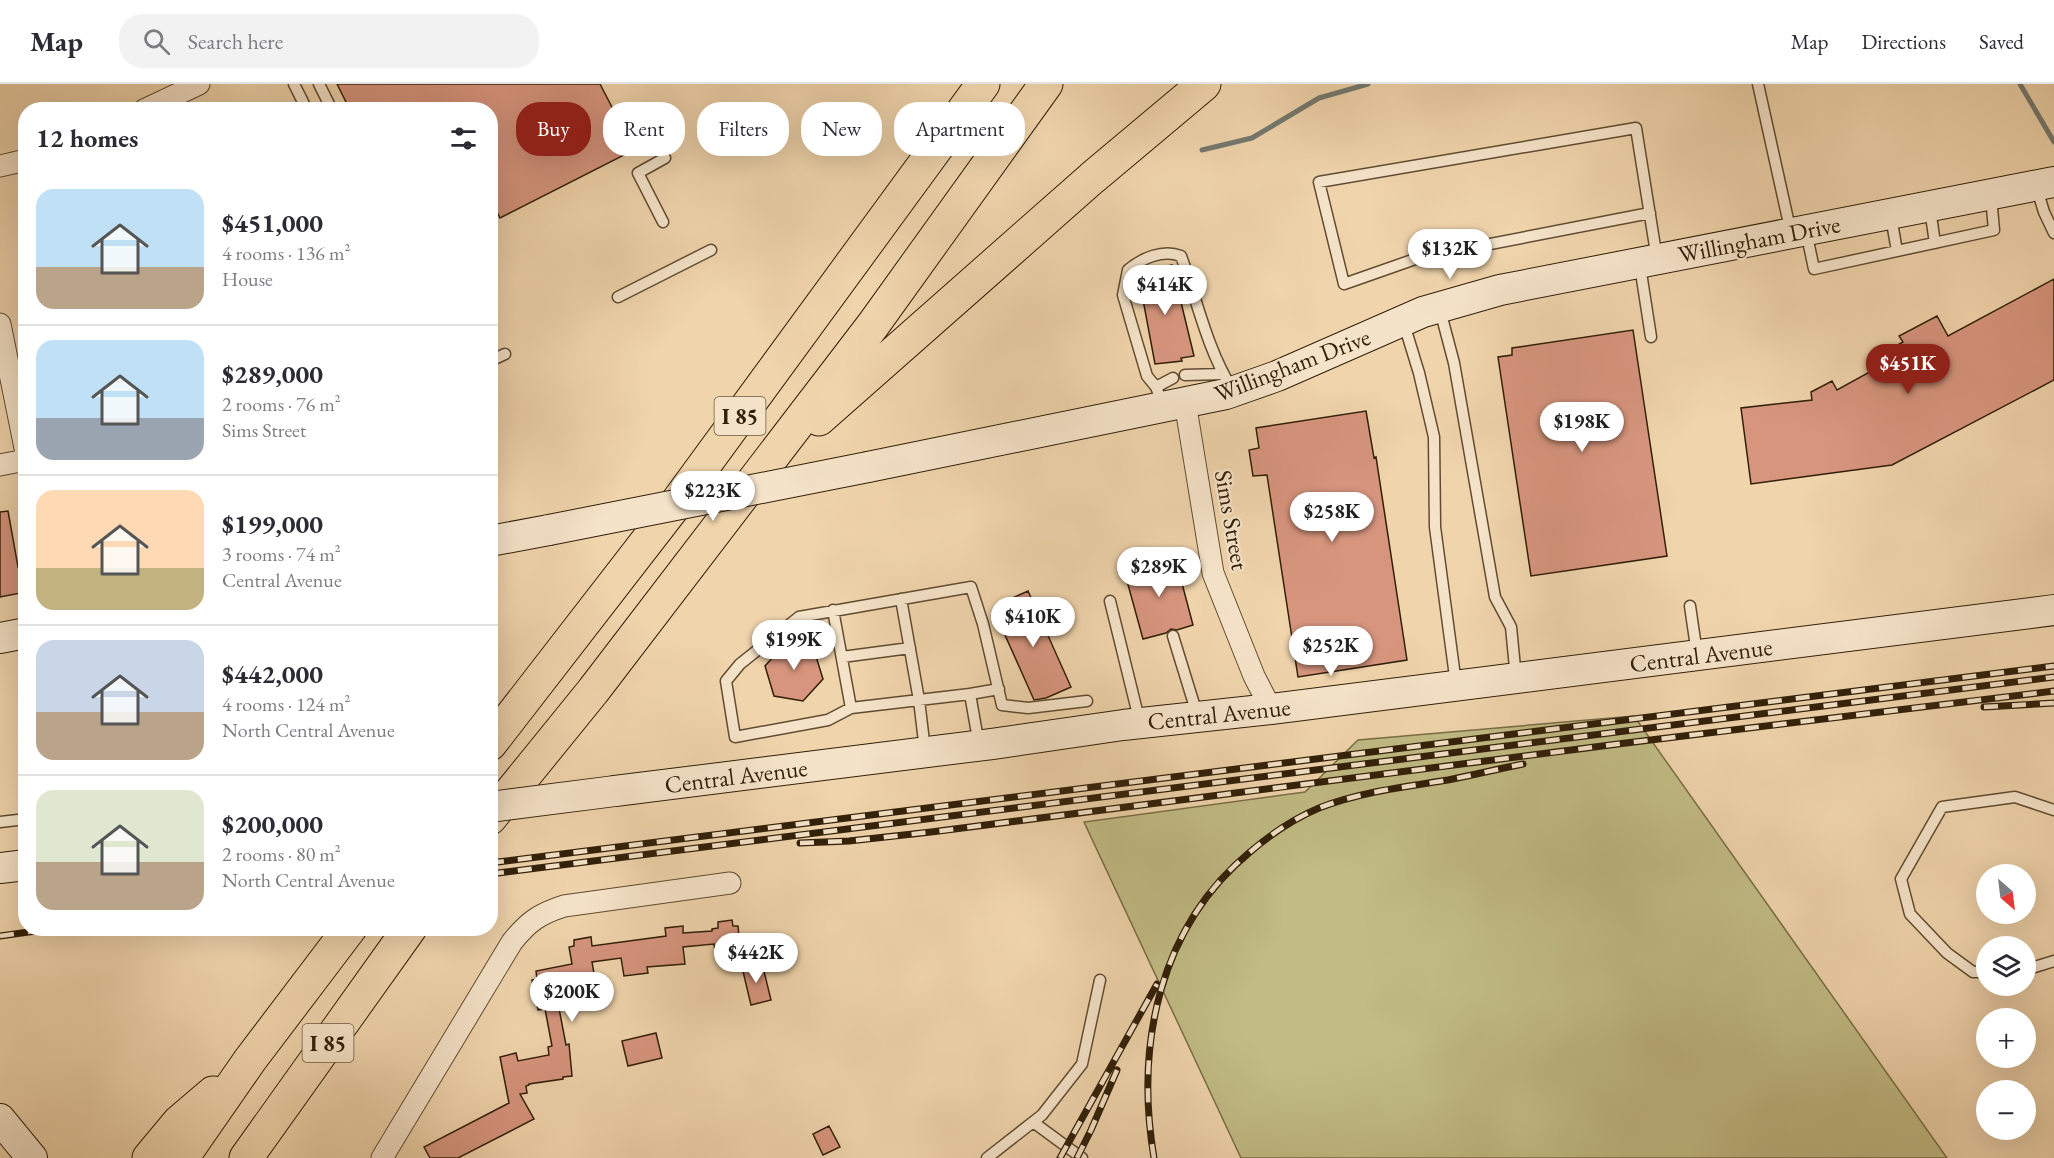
<!DOCTYPE html>
<html lang="en">
<head>
<meta charset="utf-8">
<style>
	body { margin:0; font-family:"EB Garamond",serif; background:#f2f2f3; color:#2b2b33; height:100vh; display:flex; flex-direction:column; font-size:22px; white-space:nowrap }
	* { box-sizing:border-box; margin:0 }
	p { font-size:20px; color:#7c7c81 }
	.icon { flex:none; width:33px; height:33px; fill:none; stroke:currentColor; stroke-width:2; stroke-linecap:round; stroke-linejoin:round }
	.map { position:relative; flex:1; overflow:hidden }
	.panel { position:absolute; left:18px; top:18px; width:480px; height:834px; display:flex; flex-direction:column; background:#fff; border-radius:24px; box-shadow:0 6px 24px #0002 }
	.panel>* { flex:none }
	.top-card { position:absolute; left:516px; top:18px; width:570px; height:54px; display:flex; gap:12px }
	.needle { width:39px; rotate:152deg }
	.tools { position:absolute; left:1976px; top:780px; display:grid; gap:12px }
	.tools a { display:grid; place-items:center; width:60px; height:60px; border-radius:50%; background:#fff; box-shadow:0 6px 24px #0002; font-size:30px }
	.price { position:absolute; translate:-50% -51px; padding:0 14px; border-radius:21px; background:#fff; color:#222; font-size:20px; line-height:39px; filter:drop-shadow(0 2px 3px #0008) }
	.price::after { content:''; position:absolute; left:50%; top:36px; width:18px; height:14px; margin-left:-9px; background:inherit; clip-path:polygon(0 0,100% 0,50% 100%) }
	.price.selected { background:#8f2418; color:#fff }
	ul { padding:0; list-style:none }
	li { display:flex; align-items:center; gap:18px; height:150px; padding:0 18px }
	li+li { border-top:2px solid #e1e1e2 }
	li span { display:grid; place-items:center; flex:none; width:168px; height:120px; border-radius:18px; color:#555 }
	li>.icon { margin-inline-start:auto }
	span .icon { width:72px; height:72px; fill:#fffc; stroke-width:1 }
	li b { font-size:26px }
	h2 { display:flex; justify-content:space-between; align-items:center; height:72px; padding:0 18px; font-size:26px }
	.chip { padding:0 21px; border-radius:24px; background:#fff; box-shadow:0 6px 24px #0002; font-size:21px; line-height:54px }
	.chip.selected { background:#8f2418; color:#fff }
	header { display:flex; align-items:center; gap:36px; box-sizing:border-box; height:84px; padding:0 30px; background:#fff; border-bottom:2px solid #e1e1e2 }
	header strong { font-size:28px }
	nav { display:flex; gap:33px; margin-inline-start:auto; font-size:21px }
	.search { width:420px; height:54px; background:#f2f2f3; display:flex; align-items:center; gap:15px; box-sizing:border-box; padding:0 21px; border-radius:24px; color:#7c7c81; font-size:22px }
	.map>svg:first-child { display:block }
</style>
</head>
<body>
<header>
<strong>Map</strong>
<div class="search"><svg class="icon" aria-label="search" viewBox="0 0 24 24"><circle cx="10" cy="10" r="6"/><path d="M15 15l6 6"/></svg>Search here</div>
<nav><a>Map</a><a>Directions</a><a>Saved</a></nav>
</header>
<div class="map">
<svg width="2054" height="1074" viewBox="0 0 2054 1074">
	<rect width="100%" height="100%" fill="#f0d4ac"/>
	<filter id="stains"><feTurbulence type="fractalNoise" baseFrequency=".00333" numOctaves="4"/><feColorMatrix values="0 0 0 0 .2 0 0 0 0 .09 0 0 0 0 .02 0 0 0 .5 -.17"/></filter>
	<radialGradient id="worn" r=".72"><stop offset=".6" stop-color="#630" stop-opacity="0"/><stop offset="1" stop-color="#630" stop-opacity=".3"/></radialGradient>
	<path fill="#c1bb84" stroke="#796d46" stroke-width="1.5" d="M1634,632L1947,1074H1241L1084,738L1305,708L1358,656Z"/>
	<g fill="none" stroke-linecap="round" stroke-linejoin="round">
		<path stroke="#747970" stroke-width="5" d="M2020,0L2054,58
			M1202,66L1252,54L1319,14L1368,0"/>
	</g>
	<path fill="#d7957e" stroke="#311f08" stroke-width="1.5" d="M337,0H600L634,66L500,134L498,130L490,134V26H350Z
		M1172,181L1194,272L1181,274L1182,277L1155,280L1138,189Z
		M2054,195V296L1892,381L1751,400L1741,324L1812,316L1811,308L1832,297L1837,306L1877,284L1873,275L1903,258L1899,252L1937,232L1948,252Z
		M1633,246L1667,472L1531,492L1498,273L1512,271V264Z
		M1366,327L1374,374L1376,373L1407,576L1298,593L1267,391L1253,392L1249,366L1259,364L1256,344Z
		M8,427L18,483L21,482L26,508L0,513V428Z
		M1175,473L1193,541L1177,546L1171,545L1166,549L1143,555L1124,486Z
		M1028,507L1071,603L1046,614L1034,616L1005,551L1009,549L997,521Z
		M794,554L808,557L806,565L814,566L823,595L803,617L774,612L765,582L784,561L792,562Z
		M732,836L733,842H738L740,863L715,867L714,860L683,863L685,880L647,883L648,889L624,892L621,874L592,878L598,913L558,919L566,961L569,960L572,992L563,993V995L529,1000V1001L526,1002L527,1009L520,1010L534,1035L458,1074H430L424,1063L509,1019L500,973L516,969L518,977L549,971L548,963L552,962L545,925L538,926L532,896L537,895L536,887L572,880L569,863L574,862V856L591,853L592,862L666,852L665,844L683,842V849L712,847V845L718,844V838Z
		M762,879L771,916L751,921L742,883Z
		M656,949L662,974L628,982L622,957Z
		M829,1042L840,1063L823,1071L813,1050Z"/>
	<g fill="none" stroke-linecap="round" stroke-linejoin="round">
		<g stroke="#614c31" stroke-width="13">
			<path id="lane" d="M294,0L307,26
				M319,0L332,26
				M1758,0L1791,149
				M2036,102L2044,128L2054,149
				M1930,125L1935,159
				M1650,129L1418,174L1344,200L1319,98L1636,44L1657,175
				M1891,133L1897,167
				M663,138L638,89L665,74
				M1806,147L1814,185L1994,146L1991,113
				M1640,182L1651,253
				M618,213L711,166
				M1440,226L1454,279L1495,513L1511,543L1516,594
				M1404,240L1419,289L1434,353L1435,443L1456,600
				M490,277L505,270
				M1185,291L1223,290
				M1156,303L1173,294
				M1163,321L1156,303L1147,292L1123,211L1128,186C1142,174 1163,165 1181,172C1197,216 1207,265 1232,305
				M901,515L919,616L925,666
				M1110,517L1140,639
				M1690,522L1697,570
				M833,526L851,624
				M1173,552L1197,630
				M842,573L910,564
				M970,610L999,605
				M979,661L970,610L851,624L828,636L735,653L726,597L740,580L799,533L971,503L983,540L1002,621L1028,624L1087,617
				M0,738L26,735
				M2025,886L2054,877
				M1986,888H1973L1947,869L1910,830L1901,795L1942,723L2015,713L2054,726
				M1033,1038L1082,1074
				M987,1074L1042,1031L1082,980L1100,896"/>
		</g>
		<g stroke="#614c31" stroke-width="23">
			<path id="street" d="M144,26L199,0
				M0,82L26,76
				M0,240L26,369
				M1185,318L1213,489L1254,592L1271,625
				M0,381L26,376
				M382,1074L512,858C528,838 539,830 564,822L730,799"/>
		</g>
		<g stroke="#311f08" stroke-width="32">
			<path id="secondary" d="M868,383L1226,310L1277,292L1423,228L1500,206L2054,98
				M490,457L549,446
				M0,554L26,549
				M615,707L992,660L1123,641L1271,625L2054,526
				M0,784L26,781
				M0,1035L32,1074"/>
		</g>
		<g stroke="#311f08" stroke-width="35">
			<path id="highway" d="M819,335L1092,94L1204,0
				M490,660L675,421L983,0
				M490,734L593,607L873,241L1046,0
				M149,1074L179,1038L213,1009
				M182,1074L250,976L350,844
				M246,1074L410,844"/>
		</g>
		<use href="#lane" stroke="#f5e3c9" stroke-width="10"/>
		<use href="#street" stroke="#f5e3c9" stroke-width="21"/>
		<use href="#secondary" stroke="#f5e3c9" stroke-width="30"/>
		<use href="#highway" stroke="#f0d4ac" stroke-width="33"/>
		<g stroke="#311f08" stroke-width="7">
			<path id="rail" d="M1984,623L2054,619
				M800,759L849,757L931,748L1626,659L2054,607
				M490,779L2054,582
				M490,790L2054,593
				M0,852L57,844
				M1060,1074L1157,900
				M1077,1074L1091,1046L1117,986
				M1154,1074C1135,961 1159,843 1250,768C1271,750 1293,735 1319,724C1360,708 1404,703 1448,696C1473,691 1498,685 1523,680"/>
		</g>
		<use href="#rail" stroke="#f5e3c9" stroke-width="4.5" stroke-dasharray="14" stroke-linecap="butt"/>
		<g stroke="#311f08" stroke-width="32" stroke-linecap="butt">
			<path id="secondary-bridge" d="M549,446L868,383
				M490,723L615,707"/>
		</g>
		<use href="#secondary-bridge" stroke="#f5e3c9" stroke-width="30"/>
	</g>
	<g text-anchor="middle" dominant-baseline="central" stroke-width="4.5" stroke-linejoin="round" paint-order="stroke">
		<g fill="#f5e3c9" stroke="#6c5a42" stroke-width="1.5">
			<rect x="714.5" y="313" width="51" height="38" rx="4.5"/>
			<rect x="302.5" y="940" width="51" height="38" rx="4.5"/>
		</g>
		<g font-size="22" font-weight="bold" fill="#311f08">
			<text x="740" y="332">I 85</text>
			<text x="328" y="959">I 85</text>
		</g>
		<g font-size="24" fill="#311f08" stroke="#f5e3c9">
			<text transform="translate(1759 155) rotate(-11)">Willingham Drive</text>
			<text transform="translate(1292 281) rotate(-21)">Willingham Drive</text>
			<text transform="translate(1232 436) rotate(80)">Sims Street</text>
			<text transform="translate(1701 571) rotate(-7)">Central Avenue</text>
			<text transform="translate(1219 630) rotate(-6)">Central Avenue</text>
			<text transform="translate(736 692) rotate(-7)">Central Avenue</text>
		</g>
	</g>
	<rect width="100%" height="100%" filter="url(#stains)"/>
	<rect width="100%" height="100%" fill="url(#worn)"/>
</svg>
<div class="tools">
<a><svg class="needle" viewBox="-14 -14 28 28"><path d="M0-13l5 13h-10z" fill="#e53935"/><path d="M0 13l5-13h-10z" fill="#7c7c81"/></svg></a>
<a><svg class="icon" aria-label="layers" viewBox="0 0 24 24"><path d="M12 4l9 5-9 5-9-5zM3 14l9 5 9-5"/></svg></a>
<a>+</a>
<a>−</a>
</div>
<b class="price" style="left:1450px;top:196px">$132K</b>
<b class="price" style="left:1165px;top:232px">$414K</b>
<b class="price selected" style="left:1908px;top:311px">$451K</b>
<b class="price" style="left:1582px;top:369px">$198K</b>
<b class="price" style="left:713px;top:438px">$223K</b>
<b class="price" style="left:1332px;top:459px">$258K</b>
<b class="price" style="left:1159px;top:514px">$289K</b>
<b class="price" style="left:1033px;top:564px">$410K</b>
<b class="price" style="left:794px;top:587px">$199K</b>
<b class="price" style="left:1331px;top:593px">$252K</b>
<b class="price" style="left:756px;top:900px">$442K</b>
<b class="price" style="left:572px;top:939px">$200K</b>
<div class="top-card">
<a class="chip selected">Buy</a>
<a class="chip">Rent</a>
<a class="chip">Filters</a>
<a class="chip">New</a>
<a class="chip">Apartment</a>
</div>
<section class="panel">
<h2>12 homes<svg class="icon" aria-label="filters" viewBox="0 0 24 24"><path d="M4 7h16M4 17h16"/><circle cx="9" cy="7" r="2"/><circle cx="15" cy="17" r="2"/></svg></h2>
<ul>
<li><span style="background:linear-gradient(#bfe0f5 65%,#b9a48a 0)"><svg class="icon" aria-label="home" viewBox="0 0 24 24"><path d="M3 11l9-7 9 7M6 9v11h12V9"/></svg></span><div><b>$451,000</b><p>4 rooms · 136 m²</p><p>House</p></div></li>
<li><span style="background:linear-gradient(#bfe0f5 65%,#9aa5b1 0)"><svg class="icon" aria-label="home" viewBox="0 0 24 24"><path d="M3 11l9-7 9 7M6 9v11h12V9"/></svg></span><div><b>$289,000</b><p>2 rooms · 76 m²</p><p>Sims Street</p></div></li>
<li><span style="background:linear-gradient(#ffd9b3 65%,#c2b280 0)"><svg class="icon" aria-label="home" viewBox="0 0 24 24"><path d="M3 11l9-7 9 7M6 9v11h12V9"/></svg></span><div><b>$199,000</b><p>3 rooms · 74 m²</p><p>Central Avenue</p></div></li>
<li><span style="background:linear-gradient(#c9d6e8 60%,#b9a48a 0)"><svg class="icon" aria-label="home" viewBox="0 0 24 24"><path d="M3 11l9-7 9 7M6 9v11h12V9"/></svg></span><div><b>$442,000</b><p>4 rooms · 124 m²</p><p>North Central Avenue</p></div></li>
<li><span style="background:linear-gradient(#dfe7d0 60%,#b9a48a 0)"><svg class="icon" aria-label="home" viewBox="0 0 24 24"><path d="M3 11l9-7 9 7M6 9v11h12V9"/></svg></span><div><b>$200,000</b><p>2 rooms · 80 m²</p><p>North Central Avenue</p></div></li>
</ul>
</section>
</div>
</body>
</html>
